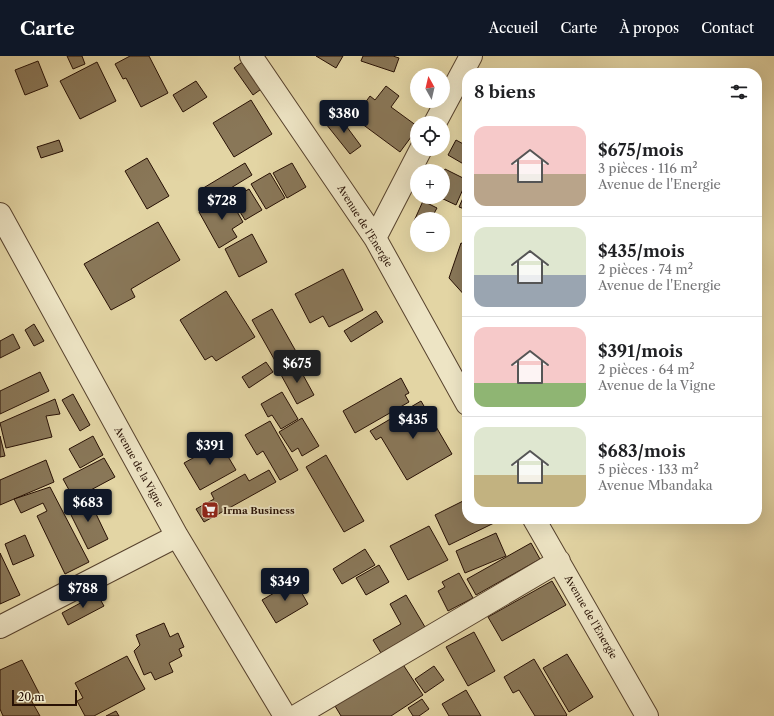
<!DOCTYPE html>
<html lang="fr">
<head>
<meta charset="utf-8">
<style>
	body { margin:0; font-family:"Libre Caslon Text",serif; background:#f2f2f2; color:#202124; height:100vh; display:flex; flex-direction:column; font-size:15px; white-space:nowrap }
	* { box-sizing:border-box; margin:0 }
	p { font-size:13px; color:#757577 }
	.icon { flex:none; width:22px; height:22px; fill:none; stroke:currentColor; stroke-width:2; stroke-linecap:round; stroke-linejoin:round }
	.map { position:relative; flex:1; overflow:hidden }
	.sheet { position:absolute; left:462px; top:12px; width:300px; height:456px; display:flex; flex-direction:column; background:#fff; border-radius:16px; box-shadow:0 4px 16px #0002 }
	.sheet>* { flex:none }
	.needle { width:26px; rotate:352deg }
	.fabs { position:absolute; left:410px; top:12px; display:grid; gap:8px }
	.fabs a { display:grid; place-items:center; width:40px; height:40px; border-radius:50%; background:#fff; box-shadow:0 4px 16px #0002; font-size:20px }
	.scale { position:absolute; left:12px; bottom:10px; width:65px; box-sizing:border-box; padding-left:4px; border:2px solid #281105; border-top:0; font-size:11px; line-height:14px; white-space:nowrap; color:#281105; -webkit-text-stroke:3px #ede4c4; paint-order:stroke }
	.price { position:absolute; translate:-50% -34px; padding:0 9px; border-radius:4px; background:#111827; color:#fff; font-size:13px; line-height:26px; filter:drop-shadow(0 1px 2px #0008) }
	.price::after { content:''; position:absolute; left:50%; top:24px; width:12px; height:9px; margin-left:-6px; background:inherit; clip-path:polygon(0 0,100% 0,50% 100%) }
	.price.selected { background:#222; color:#fff }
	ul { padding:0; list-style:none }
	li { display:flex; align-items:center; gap:12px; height:100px; padding:0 12px }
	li+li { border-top:1px solid #e0e0e0 }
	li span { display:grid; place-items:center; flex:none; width:112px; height:80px; border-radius:12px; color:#555 }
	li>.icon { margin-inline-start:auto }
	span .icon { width:48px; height:48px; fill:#fffc; stroke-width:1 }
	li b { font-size:17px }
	h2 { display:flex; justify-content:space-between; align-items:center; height:48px; padding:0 12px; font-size:17px }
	header { display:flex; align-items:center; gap:24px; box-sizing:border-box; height:56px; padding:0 20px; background:#111827; color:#fff }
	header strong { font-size:19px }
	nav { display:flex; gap:22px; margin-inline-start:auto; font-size:14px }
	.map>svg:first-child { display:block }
</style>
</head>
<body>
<header>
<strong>Carte</strong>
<nav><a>Accueil</a><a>Carte</a><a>À propos</a><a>Contact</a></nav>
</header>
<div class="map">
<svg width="774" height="660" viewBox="0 0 774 660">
	<rect width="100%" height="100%" fill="#e3d5a4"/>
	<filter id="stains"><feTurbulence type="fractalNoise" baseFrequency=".005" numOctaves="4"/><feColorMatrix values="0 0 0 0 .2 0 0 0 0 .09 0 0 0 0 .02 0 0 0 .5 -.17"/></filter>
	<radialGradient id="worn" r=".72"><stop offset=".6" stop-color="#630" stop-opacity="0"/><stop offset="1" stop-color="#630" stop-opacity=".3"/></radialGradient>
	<path fill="#897758" stroke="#281105" d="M67,0H82L85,8L73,13Z
		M130,0H149L168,37L141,51L126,22L123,23L115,8Z
		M316,0H343L336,12Z
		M363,0H393L399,2L394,16L361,5Z
		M245,4L264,31L253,39L234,12Z
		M38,5L48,30L25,39L15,14Z
		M97,6L116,45L80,63L60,25Z
		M196,25L207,41L183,56L173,39Z
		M386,30L399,40L391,51L417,70V73L400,96L354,62L370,40L375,44Z
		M251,44L272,78L234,101L213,67Z
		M338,59L361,90L350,98L326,68Z
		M59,84L63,95L41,102L37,91Z
		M456,84L467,90V110L448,99Z
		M147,102L169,140L147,153L125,115Z
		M245,107L252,119L208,146L200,134Z
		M292,107L306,131L287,142L273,117Z
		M445,113L467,124L456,149L439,141H443V117Z
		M270,117L285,142L266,153L251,128Z
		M249,133L262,154L245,164L232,143Z
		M467,133V154L459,151Z
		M228,140L243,166L232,173L237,181L219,192L199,156Z
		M423,145L437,152L431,163H417V170L414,165Z
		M158,166L180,204L131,233L135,241L111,254L84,208Z
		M252,178L267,206L239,221L225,193Z
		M461,187L467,189V242L449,222Z
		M343,213L363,254L329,271L323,260L310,267L295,238Z
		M226,235L255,281L216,305L212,300L205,304L180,264Z
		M272,253L298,299L278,310L252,264Z
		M376,255L383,266L351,286L344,275Z
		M34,268L44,285L34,290L25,274Z
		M13,278L20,292L0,302V285Z
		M266,306L273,316L249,332L242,321Z
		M297,308L314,339L297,348L280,317Z
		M40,316L49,335L0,358V335Z
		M401,322L409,337L405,339L409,346L355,377L343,355Z
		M282,336L298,363L281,373L272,359L268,361L261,348Z
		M73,338L90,369L80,375L62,344Z
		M55,343L60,358L46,360L52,381L6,392L0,367Z
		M421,345L452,398L407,424L381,381L376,384L370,375Z
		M302,362L319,390L302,400L298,392L292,396L279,376Z
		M270,365L298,414L280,424L263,395L257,399L245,379Z
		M0,380L5,400L0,401Z
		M93,380L103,399L80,412L69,393Z
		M220,387L236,414L200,434L184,407Z
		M326,399L364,465L344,476L306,411Z
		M104,402L115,421L74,443L63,423Z
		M46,404L54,426L0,449V424Z
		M269,414L276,426L204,466L196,453L214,443L211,437L245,418L249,425Z
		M50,431L89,506L65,518L37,460L47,455L43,447L21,457L14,443Z
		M88,441L108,483L88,493L67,451Z
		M467,443V463H492L494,467L449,489L435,459Z
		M429,470L448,504L408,524L390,490Z
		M496,477L506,500L465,517L456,495Z
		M25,479L34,500L13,509L5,488Z
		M531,487L540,503L476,539L467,523Z
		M365,493L375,509L342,528L333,513Z
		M0,497L20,539L0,548Z
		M379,509L389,526L366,539L356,522Z
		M459,517L473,542L448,555L438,535L445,531L442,526Z
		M295,525L308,548L276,567L262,544Z
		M552,525L566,549L502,585L488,561Z
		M97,538L104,550L68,569L62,557Z
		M406,539L425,571L381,597L373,584L401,568L390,548Z
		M164,567L170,581L178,577L184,591L179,593L182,600L169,607L173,616L155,624L151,616L144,619L134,595L140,589L136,579Z
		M474,576L495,615L468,630L446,591Z
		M567,598L593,641L569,656L543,612Z
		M127,600L145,633L94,660H85L77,645L83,642L75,627Z
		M534,603L567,659L566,660H535L519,634L513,637L504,621Z
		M22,604L40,639L31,644L40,660H3L0,653V614Z
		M402,607L423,639L391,660H341L335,650Z
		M434,610L444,624L425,637L415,623Z
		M466,634L481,660H449L442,648Z
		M422,643L429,653L419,660H413L408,652Z
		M116,655L119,660H106Z"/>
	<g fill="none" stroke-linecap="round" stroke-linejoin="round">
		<g stroke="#57422d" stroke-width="24">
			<path id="minor" d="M251,0L375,182L467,348
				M435,67L471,0
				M0,158L177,480L285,660
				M375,182L421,93
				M534,463L647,660
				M0,571L177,480
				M296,660L559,505"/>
		</g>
		<use href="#minor" stroke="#ede4c4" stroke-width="22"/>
	</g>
	<defs>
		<g id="supermarket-square" transform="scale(0.9)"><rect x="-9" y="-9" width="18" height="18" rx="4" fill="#8f2418" stroke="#ede4c4"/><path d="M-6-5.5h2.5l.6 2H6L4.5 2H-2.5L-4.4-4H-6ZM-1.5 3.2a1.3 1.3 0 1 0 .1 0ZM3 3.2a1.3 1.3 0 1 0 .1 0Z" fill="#fff"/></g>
	</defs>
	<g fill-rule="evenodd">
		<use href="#supermarket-square" x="210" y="454"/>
	</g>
	<g text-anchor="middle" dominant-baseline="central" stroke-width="3.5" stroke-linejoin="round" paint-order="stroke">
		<g font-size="10" fill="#281105" stroke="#ede4c4">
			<text transform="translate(365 170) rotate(58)">Avenue de l'Energie</text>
			<text transform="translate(139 411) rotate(61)">Avenue de la Vigne</text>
			<text transform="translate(591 561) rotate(60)">Avenue de l'Energie</text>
		</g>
		<g font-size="10" font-weight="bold" fill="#281105" stroke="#ede4c4" text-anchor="start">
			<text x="223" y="454">Irma Business</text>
		</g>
	</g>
	<rect width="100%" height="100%" filter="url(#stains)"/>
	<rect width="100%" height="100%" fill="url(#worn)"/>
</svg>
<div class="fabs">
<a><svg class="needle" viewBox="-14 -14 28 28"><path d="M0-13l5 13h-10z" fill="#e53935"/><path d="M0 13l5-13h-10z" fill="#757577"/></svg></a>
<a><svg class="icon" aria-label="locate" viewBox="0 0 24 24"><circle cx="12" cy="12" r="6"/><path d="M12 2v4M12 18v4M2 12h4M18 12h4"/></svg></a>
<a>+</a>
<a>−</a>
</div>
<div class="scale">20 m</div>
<b class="price" style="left:344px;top:78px">$380</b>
<b class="price" style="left:222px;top:165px">$728</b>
<b class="price selected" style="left:297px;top:328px">$675</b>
<b class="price" style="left:413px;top:384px">$435</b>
<b class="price" style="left:210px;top:410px">$391</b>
<b class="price" style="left:88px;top:467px">$683</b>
<b class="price" style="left:285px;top:546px">$349</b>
<b class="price" style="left:83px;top:553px">$788</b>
<section class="sheet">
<h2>8 biens<svg class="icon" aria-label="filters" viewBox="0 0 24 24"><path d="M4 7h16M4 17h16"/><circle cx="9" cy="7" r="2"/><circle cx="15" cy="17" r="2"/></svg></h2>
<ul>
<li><span style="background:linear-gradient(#f6c9c9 60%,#b9a48a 0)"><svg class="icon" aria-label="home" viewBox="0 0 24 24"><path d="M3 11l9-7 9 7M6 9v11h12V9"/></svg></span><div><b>$675/mois</b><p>3 pièces · 116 m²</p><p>Avenue de l'Energie</p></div></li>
<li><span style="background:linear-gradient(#dfe7d0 60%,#9aa5b1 0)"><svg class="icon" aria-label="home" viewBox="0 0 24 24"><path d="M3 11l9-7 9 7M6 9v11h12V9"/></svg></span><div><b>$435/mois</b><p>2 pièces · 74 m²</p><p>Avenue de l'Energie</p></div></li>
<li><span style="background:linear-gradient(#f6c9c9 70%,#8fb573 0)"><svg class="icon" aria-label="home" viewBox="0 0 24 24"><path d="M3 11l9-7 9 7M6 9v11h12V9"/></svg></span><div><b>$391/mois</b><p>2 pièces · 64 m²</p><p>Avenue de la Vigne</p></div></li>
<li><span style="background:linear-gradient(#dfe7d0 60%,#c2b280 0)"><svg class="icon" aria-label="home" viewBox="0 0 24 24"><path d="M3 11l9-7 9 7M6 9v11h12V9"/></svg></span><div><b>$683/mois</b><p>5 pièces · 133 m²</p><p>Avenue Mbandaka</p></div></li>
</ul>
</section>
</div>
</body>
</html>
